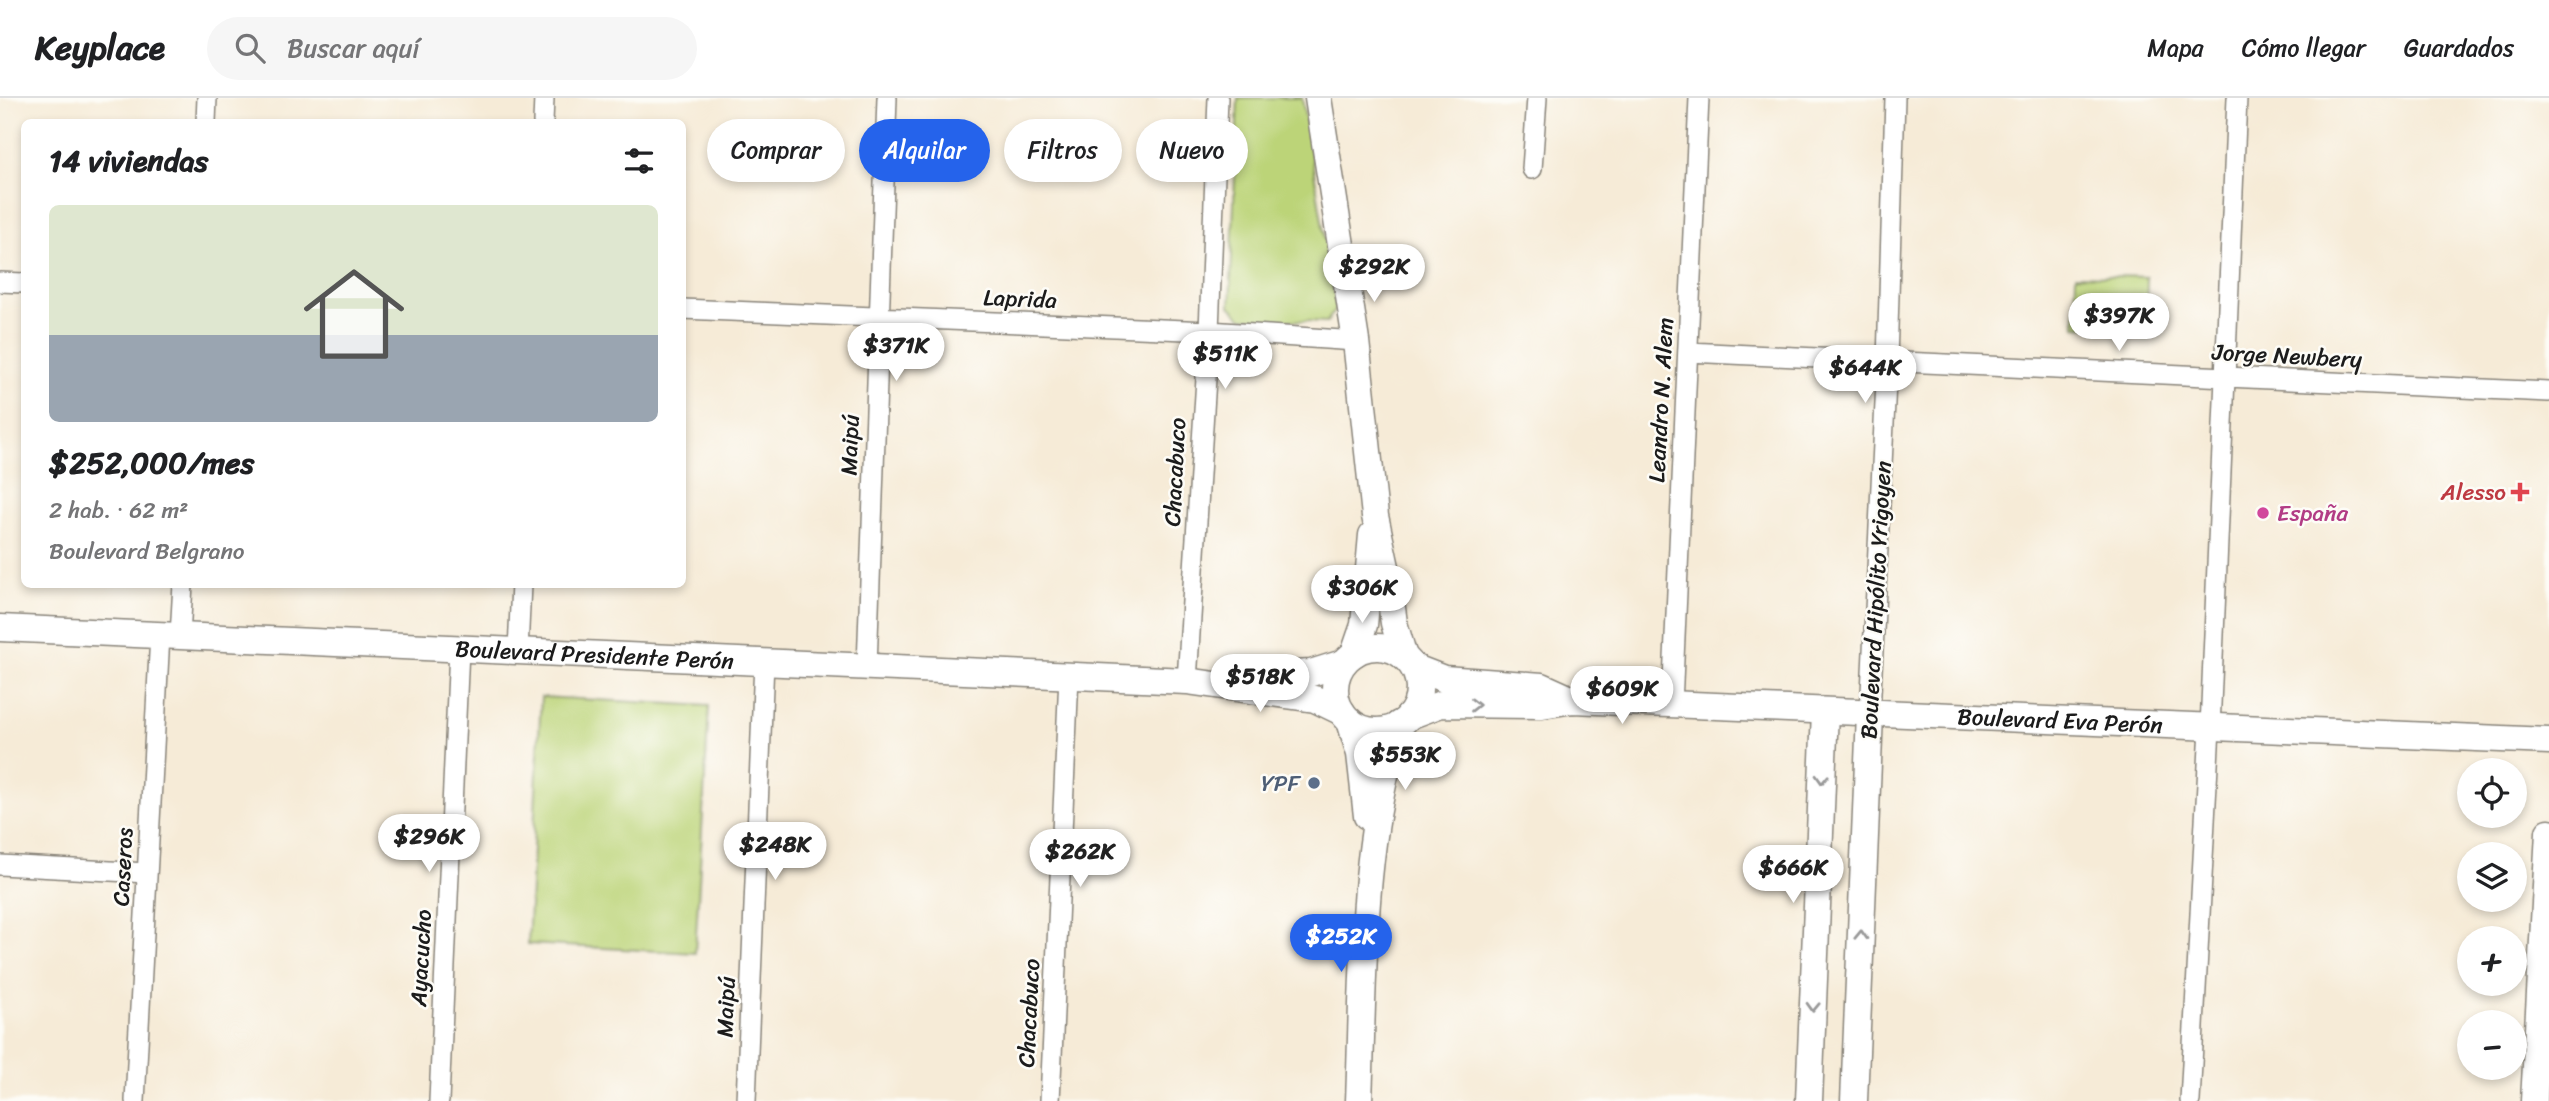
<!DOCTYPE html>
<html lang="es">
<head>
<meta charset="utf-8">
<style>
	body { margin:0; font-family:Sriracha,sans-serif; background:#f6f6f6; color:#202124; height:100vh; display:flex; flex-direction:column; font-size:26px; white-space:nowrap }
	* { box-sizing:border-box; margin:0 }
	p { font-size:23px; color:#757577 }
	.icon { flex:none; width:38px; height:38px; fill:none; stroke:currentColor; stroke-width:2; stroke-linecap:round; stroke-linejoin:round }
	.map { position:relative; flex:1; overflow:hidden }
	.side { position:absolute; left:21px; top:21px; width:665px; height:469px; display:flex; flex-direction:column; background:#fff; border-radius:10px; box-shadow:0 4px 10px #0003 }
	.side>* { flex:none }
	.banner { position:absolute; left:707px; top:21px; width:665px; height:63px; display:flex; gap:14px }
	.controls { position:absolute; left:2457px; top:660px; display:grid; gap:14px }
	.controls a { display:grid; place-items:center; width:70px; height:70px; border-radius:50%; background:#fff; box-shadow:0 4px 10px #0003; font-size:35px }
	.price { position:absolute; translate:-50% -60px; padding:0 16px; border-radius:24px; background:#fff; color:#222; font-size:23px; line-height:46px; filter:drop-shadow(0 2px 4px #0008) }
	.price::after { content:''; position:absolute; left:50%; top:42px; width:21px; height:16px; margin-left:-10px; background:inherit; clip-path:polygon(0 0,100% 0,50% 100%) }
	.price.current { background:#2563eb; color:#fff }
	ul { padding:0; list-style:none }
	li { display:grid; align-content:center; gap:14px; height:371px; padding:0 28px }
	li span { display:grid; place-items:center; height:217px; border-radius:10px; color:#555 }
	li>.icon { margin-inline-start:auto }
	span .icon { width:126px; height:126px; fill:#fffc; stroke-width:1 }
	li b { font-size:30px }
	h2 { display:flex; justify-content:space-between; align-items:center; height:84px; padding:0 28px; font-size:30px }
	.pill { padding:0 24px; border-radius:32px; background:#fff; box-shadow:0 4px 10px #0003; font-size:24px; line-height:63px }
	.pill.current { background:#2563eb; color:#fff }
	header { display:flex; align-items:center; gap:42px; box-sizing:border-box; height:98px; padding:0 35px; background:#fff; border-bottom:2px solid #e0e0e0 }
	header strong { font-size:33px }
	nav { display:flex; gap:38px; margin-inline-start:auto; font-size:24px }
	.search { width:490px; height:63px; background:#f6f6f6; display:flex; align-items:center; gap:18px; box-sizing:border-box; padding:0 24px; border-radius:38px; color:#757577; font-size:26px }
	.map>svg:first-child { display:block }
</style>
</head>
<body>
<header>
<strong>Keyplace</strong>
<div class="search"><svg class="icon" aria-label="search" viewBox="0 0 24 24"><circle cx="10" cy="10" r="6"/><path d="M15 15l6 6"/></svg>Buscar aquí</div>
<nav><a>Mapa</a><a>Cómo llegar</a><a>Guardados</a></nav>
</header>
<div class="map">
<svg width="2549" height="1003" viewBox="0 0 2549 1003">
	<rect width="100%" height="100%" fill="#fdfcf7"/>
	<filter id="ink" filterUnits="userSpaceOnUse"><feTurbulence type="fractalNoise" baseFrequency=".0143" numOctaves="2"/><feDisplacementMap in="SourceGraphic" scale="14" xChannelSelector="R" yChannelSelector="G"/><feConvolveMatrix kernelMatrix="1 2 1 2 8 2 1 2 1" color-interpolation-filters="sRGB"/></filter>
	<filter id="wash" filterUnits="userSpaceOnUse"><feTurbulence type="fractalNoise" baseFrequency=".00686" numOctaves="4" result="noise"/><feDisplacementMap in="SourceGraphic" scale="28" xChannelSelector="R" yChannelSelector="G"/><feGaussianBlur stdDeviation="1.57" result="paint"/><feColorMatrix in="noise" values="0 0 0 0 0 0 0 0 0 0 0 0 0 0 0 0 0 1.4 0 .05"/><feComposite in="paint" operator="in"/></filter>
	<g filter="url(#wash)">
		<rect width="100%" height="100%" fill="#f6ebd7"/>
		<path fill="#bcd478" stroke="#6c784a" stroke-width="2" d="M1238,0H1302L1336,209L1327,224L1242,220L1230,208Z
			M2076,177L2147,179L2146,230L2075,228Z
			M541,599L709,608L695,855L528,846Z"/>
	</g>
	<g filter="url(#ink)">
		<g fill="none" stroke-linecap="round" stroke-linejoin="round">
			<g stroke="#89847a" stroke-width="22">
				<path id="street" d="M206,24L207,0
					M543,24L544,0
					M1532,71L1537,0
					M0,184L24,185
					M682,211L1209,233L1356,243
					M1688,254L2549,294
					M180,538L183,486
					M518,553L521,486
					M867,569L887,0
					M1187,583L1209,233L1218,0
					M1672,606L1699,0
					M1870,616L1887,263L1895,0
					M0,767L147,775
					M135,1003L160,537
					M439,1003L459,551
					M746,1003L764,564
					M1050,1003L1069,578
					M2190,1003L2210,630L2237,0"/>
			</g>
			<g stroke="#89847a" stroke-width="29">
				<g id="secondary">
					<path d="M1318,0L1356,243L1375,418L1387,474L1394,525L1404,559"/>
					<path id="s1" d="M0,530L1187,583L1315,601L1342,614"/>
					<circle cx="1377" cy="591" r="42"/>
					<path d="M1354,556L1364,527L1372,437"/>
					<path d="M1413,569L1444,581L1542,588L1573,602"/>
					<path d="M1245,579L1311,575L1343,565"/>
					<path id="s2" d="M1409,618L1441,606L1542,607L1573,602L2549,643"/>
					<path d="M1350,623L1360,656L1367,718"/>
					<path d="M1359,1003C1364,878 1360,746 1399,626"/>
					<path d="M1809,1003L1825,613"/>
					<path d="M1854,1003L1870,616"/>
					<path d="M2534,1003L2549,734"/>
				</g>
			</g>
			<use href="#street" stroke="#fff" stroke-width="19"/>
			<use href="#secondary" stroke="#fff" stroke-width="26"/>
		</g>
		<defs><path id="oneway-chevron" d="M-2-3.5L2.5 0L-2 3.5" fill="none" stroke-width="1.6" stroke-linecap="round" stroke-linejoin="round" transform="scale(1.75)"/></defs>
		<g stroke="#999">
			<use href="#oneway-chevron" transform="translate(1475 607)"/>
			<use href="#oneway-chevron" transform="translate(1822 681) rotate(92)"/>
			<use href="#oneway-chevron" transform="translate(1861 837) rotate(-88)"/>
			<use href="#oneway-chevron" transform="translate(1813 909) rotate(92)"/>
		</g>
	</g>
	<path fill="#e0444e" stroke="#fdfcf7" stroke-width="2.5" d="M2516.5 383.5h7v7h7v7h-7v7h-7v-7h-7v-7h7z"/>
	<circle fill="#d1479c" stroke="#fdfcf7" stroke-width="2.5" cx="2263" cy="415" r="7"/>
	<circle fill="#5c6f8a" stroke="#fdfcf7" stroke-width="2.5" cx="1314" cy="685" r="7"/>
	<g text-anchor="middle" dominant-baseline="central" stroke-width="5" stroke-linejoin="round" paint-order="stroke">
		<g font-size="23" fill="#1c1c1c" stroke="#fdfcf7">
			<text transform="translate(1020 201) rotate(2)">Laprida</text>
			<text transform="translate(2287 258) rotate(3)">Jorge Newbery</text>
			<text transform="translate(1661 302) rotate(-87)">Leandro N. Alem</text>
			<text transform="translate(850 347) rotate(-88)">Maipú</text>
			<text transform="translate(1175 374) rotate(-87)">Chacabuco</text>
			<text transform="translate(1876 502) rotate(-87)">Boulevard Hipólito Yrigoyen</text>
			<text stroke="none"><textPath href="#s1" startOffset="595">Boulevard Presidente Perón</textPath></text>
			<text stroke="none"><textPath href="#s2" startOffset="654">Boulevard Eva Perón</textPath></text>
			<text transform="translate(123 769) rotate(-87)">Caseros</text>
			<text transform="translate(421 860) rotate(-87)">Ayacucho</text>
			<text transform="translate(726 909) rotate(-88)">Maipú</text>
			<text transform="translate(1029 915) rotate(-87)">Chacabuco</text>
		</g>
		<g font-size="23" fill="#be3a42" stroke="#fdfcf7" text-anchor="end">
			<text x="2506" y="394">Alesso</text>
		</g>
		<g font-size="23" fill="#b23c85" stroke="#fdfcf7" text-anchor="start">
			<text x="2277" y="415">España</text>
		</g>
		<g font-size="23" fill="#4e5e75" stroke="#fdfcf7" text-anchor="end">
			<text x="1300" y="685">YPF</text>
		</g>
	</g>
</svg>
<div class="controls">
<a><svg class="icon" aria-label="locate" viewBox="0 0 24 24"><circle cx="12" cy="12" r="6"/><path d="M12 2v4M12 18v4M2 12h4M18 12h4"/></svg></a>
<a><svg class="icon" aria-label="layers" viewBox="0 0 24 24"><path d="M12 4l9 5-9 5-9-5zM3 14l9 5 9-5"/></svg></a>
<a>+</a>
<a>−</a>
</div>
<b class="price" style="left:1374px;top:206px">$292K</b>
<b class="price" style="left:2119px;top:255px">$397K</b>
<b class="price" style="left:896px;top:285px">$371K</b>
<b class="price" style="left:1225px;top:293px">$511K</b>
<b class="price" style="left:1865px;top:307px">$644K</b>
<b class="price" style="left:1362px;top:527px">$306K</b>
<b class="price" style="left:1260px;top:616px">$518K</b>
<b class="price" style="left:1622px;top:628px">$609K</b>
<b class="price" style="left:1405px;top:694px">$553K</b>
<b class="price" style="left:429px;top:776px">$296K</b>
<b class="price" style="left:775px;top:784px">$248K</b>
<b class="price" style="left:1080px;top:791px">$262K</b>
<b class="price" style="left:1793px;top:807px">$666K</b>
<b class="price current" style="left:1341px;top:876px">$252K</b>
<div class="banner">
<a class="pill">Comprar</a>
<a class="pill current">Alquilar</a>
<a class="pill">Filtros</a>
<a class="pill">Nuevo</a>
</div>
<section class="side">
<h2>14 viviendas<svg class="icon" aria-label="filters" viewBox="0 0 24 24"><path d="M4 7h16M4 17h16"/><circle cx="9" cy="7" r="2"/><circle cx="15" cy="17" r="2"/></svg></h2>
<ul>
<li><span style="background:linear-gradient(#dfe7d0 60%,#9aa5b1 0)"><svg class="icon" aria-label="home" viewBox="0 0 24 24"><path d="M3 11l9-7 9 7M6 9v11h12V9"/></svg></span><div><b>$252,000/mes</b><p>2 hab. · 62 m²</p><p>Boulevard Belgrano</p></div></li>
</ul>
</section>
</div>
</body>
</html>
